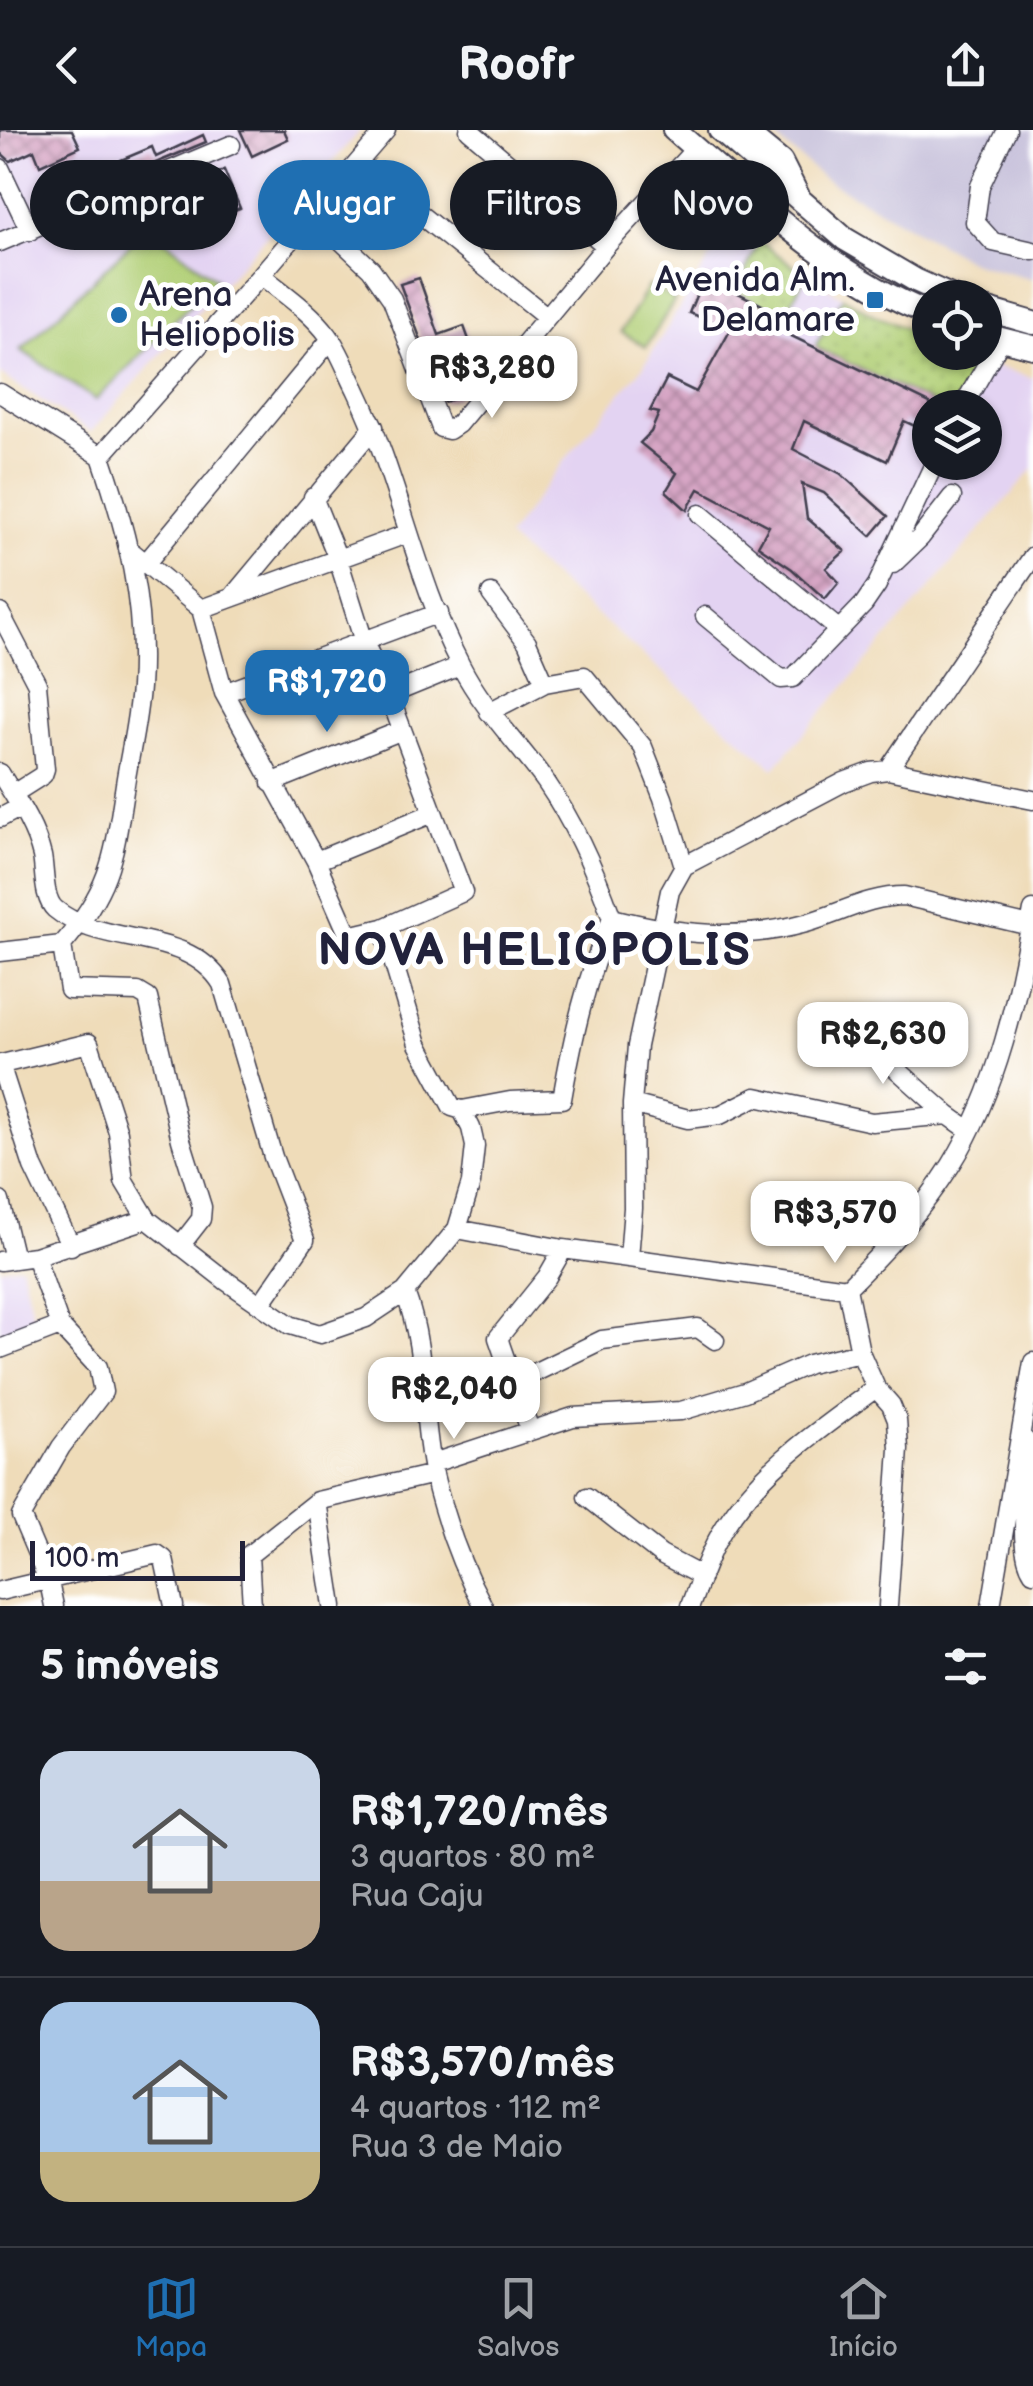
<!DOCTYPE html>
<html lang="pt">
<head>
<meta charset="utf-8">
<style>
	body { margin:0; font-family:"Balsamiq Sans",sans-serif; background:#20242c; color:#f1f3f6; height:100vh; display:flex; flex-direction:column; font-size:38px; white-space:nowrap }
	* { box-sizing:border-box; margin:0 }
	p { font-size:32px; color:#9ea1a6 }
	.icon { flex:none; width:55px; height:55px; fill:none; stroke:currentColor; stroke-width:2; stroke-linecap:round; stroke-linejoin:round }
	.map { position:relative; height:1476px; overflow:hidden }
	.drawer { display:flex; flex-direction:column; background:#171b24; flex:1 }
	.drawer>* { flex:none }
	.guide { position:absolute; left:30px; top:30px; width:975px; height:90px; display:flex; gap:20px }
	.buttons { position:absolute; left:912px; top:150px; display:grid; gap:20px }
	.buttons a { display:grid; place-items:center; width:90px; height:90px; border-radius:50%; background:#171b24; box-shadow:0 2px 8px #0004; font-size:50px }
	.scale { position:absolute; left:30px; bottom:25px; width:215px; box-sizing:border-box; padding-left:10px; border:5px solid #22223b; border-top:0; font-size:28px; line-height:35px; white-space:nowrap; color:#22223b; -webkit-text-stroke:8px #fff; paint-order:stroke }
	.price { position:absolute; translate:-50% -85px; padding:0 22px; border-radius:20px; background:#fff; color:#222; font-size:32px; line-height:65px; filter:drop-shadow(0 2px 5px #0008) }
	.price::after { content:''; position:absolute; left:50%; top:60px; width:30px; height:22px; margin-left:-15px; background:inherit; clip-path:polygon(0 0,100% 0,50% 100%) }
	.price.active { background:#1f6fb2; color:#fff }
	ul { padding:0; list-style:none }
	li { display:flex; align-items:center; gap:30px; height:250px; padding:0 40px }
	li+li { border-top:2px solid #363941 }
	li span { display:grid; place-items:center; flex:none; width:280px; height:200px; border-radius:30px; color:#555 }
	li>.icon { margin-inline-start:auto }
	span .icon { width:120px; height:120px; fill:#fffc; stroke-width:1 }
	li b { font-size:42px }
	h2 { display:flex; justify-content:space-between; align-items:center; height:120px; padding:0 40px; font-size:42px }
	.tag { padding:0 35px; border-radius:45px; background:#171b24; box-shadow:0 2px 8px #0004; font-size:35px; line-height:90px }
	.tag.active { background:#1f6fb2; color:#fff }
	header { display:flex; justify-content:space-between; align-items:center; height:130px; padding:0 40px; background:#171b24; font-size:45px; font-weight:800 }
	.tabs { display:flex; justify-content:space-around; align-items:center; height:140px; border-top:2px solid #363941; background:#171b24; font-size:28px; color:#9ea1a6 }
	.tabs a { display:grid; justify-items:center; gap:5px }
	.tabs .active { color:#1f6fb2 }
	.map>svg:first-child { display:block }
</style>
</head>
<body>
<header><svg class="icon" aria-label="back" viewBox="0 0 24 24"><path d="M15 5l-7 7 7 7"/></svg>Roofr<svg class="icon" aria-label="share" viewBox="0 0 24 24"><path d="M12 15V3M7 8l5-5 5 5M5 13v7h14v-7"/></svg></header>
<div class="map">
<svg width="1033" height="1476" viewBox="0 0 1033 1476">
	<defs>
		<pattern id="grass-dots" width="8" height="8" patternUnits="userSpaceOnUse" patternTransform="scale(2.5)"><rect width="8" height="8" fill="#b1cf76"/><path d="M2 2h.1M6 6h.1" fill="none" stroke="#98b167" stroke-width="1.8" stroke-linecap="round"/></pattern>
		<pattern id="building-cross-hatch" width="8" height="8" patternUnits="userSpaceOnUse" patternTransform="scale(2.5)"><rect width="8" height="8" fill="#d7a6c5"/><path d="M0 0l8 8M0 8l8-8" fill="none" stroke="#ae87a1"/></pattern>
	</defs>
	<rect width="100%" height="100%" fill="#fff"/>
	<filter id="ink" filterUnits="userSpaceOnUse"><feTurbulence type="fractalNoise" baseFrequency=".01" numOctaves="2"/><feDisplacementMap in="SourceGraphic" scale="20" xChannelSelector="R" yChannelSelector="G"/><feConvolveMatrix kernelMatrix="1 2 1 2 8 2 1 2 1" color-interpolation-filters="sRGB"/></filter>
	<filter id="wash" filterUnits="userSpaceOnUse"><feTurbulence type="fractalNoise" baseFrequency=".0048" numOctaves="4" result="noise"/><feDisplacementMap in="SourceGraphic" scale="40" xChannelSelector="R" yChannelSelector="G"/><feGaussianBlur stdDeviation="2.25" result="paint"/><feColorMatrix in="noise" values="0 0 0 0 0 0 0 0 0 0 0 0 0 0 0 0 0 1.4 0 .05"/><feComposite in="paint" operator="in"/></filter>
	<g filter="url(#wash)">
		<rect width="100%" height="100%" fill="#efdcb9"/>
		<path fill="#e3d3f2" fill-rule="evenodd" d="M0,0H361L91,302L0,244Z
			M732,92L802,143L874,185L930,209V222L963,223L980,232L1033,248V339L774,638L507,408L564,331L643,237ZM930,278H985V332H930Z
			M21,1135L35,1195L3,1209L0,1198V1138Z"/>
		<path fill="#c6c0da" d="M766,0H1033V149L974,133L825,49Z"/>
		<path fill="url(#grass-dots)" stroke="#6a7858" stroke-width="2.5" d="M759,111L806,145L784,186L736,162Z
			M843,167L874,185L930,209V222L963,223L980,232L957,277H939L815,217Z"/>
		<path fill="#b1cf76" stroke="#6a7858" stroke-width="2.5" d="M148,97L216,149L96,270L21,220Z
			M649,155L675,170L646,217L621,202Z"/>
		<g id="blocks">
			<path fill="url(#building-cross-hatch)" d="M0,0H72L80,17L40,35L34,20L10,31L0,22Z
				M240,0H284L288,9L252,26Z
				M203,5L206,12L127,45L121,30L152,17L156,27Z
				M224,40L240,78L227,83L211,46Z
				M704,146L784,186L779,200L930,273V303L904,291L887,331L804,291L793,319L841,344L888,386L871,406L824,363L802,354L807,388L845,421L826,438L839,452L825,469L792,439L758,416L769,396L699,359L687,380L666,361L677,343L640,313L651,302L659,283L650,281L667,248L696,262L731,199L689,183Z
				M419,148L439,205L464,196L482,246L473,257L457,262L459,267L444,272L400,154Z"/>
		</g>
	</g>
	<g filter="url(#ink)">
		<use href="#blocks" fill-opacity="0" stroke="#413e4e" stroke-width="2.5"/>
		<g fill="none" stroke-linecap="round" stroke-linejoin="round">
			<g stroke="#413e4e" stroke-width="21">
				<path id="minor" d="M469,0L606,116
					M1007,0L980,56L975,92L993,112L1033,121
					M357,34L546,186
					M0,38L30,101
					M313,84L371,139L392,169L441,298L449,300L458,294L606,116L696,18
					M0,112L231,15
					M261,145C284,164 310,181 328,205C340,221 347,242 356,259C399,348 415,448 461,536C483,579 518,613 546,652C575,694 595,740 612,788
					M254,153L386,0
					M0,263L101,326
					M962,278L1001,210
					M101,326L261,145L267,150
					M313,367L338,429L364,512L389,565L463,762L383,798
					M700,384L838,499
					M146,433L331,209
					M893,434L920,408L952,367
					M491,464L527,512L545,553L584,546L643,617L663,668L684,736
					M234,465L374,297L370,289
					M201,479L409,403
					M0,483L37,554L45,639L43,645L13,664
					M705,486L781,549L793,548L864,474L877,455L935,332
					M224,563L439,483
					M389,565L460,536
					M489,582L545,553
					M888,640L1033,426
					M0,643C16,669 35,696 42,726C45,741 43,768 55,779C103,819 187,797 222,854L273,1027L305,1110L261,1174
					M271,653L400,601
					M0,688L21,677
					M316,731L433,683
					M612,788C678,805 740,811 806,793C839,784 869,766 904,766L1030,796
					M62,815L69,860L138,862L148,868L181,1010L202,1077L201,1089L180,1116
					M0,822L62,815C114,755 114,723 126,648C131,618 138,588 140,557C146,475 127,402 101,326
					M847,895L948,985
					M0,934L33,1037L71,1116
					M2,934L89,913L118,1002L124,1051L147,1089L225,1150L290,1195L320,1204L366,1188L405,1162L457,1099L471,1053L475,1016L471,998L462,980L452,977L418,914L383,798L349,806L316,731L224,563L201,479L132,422
					M632,974L688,989L720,985L756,967L872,992L948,985L969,1000
					M462,980L510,971L562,969C573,906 586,847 612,788
					M0,1071L14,1129
					M457,1099L563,1119L847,1158
					M35,1126L60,1196L98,1237L103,1262L61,1317L21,1386L49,1452L54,1476
					M629,1128L633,1078L632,974L637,916L670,761L684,736L844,652L871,642L888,640L1033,670
					M0,1131L35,1126L147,1089
					M405,1162C428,1224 420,1283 434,1345C445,1390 461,1436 483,1476
					M0,1219L60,1196
					M515,1252L602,1210L698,1198L715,1210
					M876,1258L891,1275L897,1290L899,1319L888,1476
					M530,1300L498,1208L547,1147L563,1119
					M1025,1310C1032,1347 1014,1414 1033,1442
					M433,1333L573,1287L681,1281L745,1262L809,1234L860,1222
					M587,1367L661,1425L701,1446
					M317,1371L333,1476
					M0,1461L157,1424L164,1429L174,1476
					M252,1476L249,1425L317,1371L434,1344
					M690,1476C700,1450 709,1422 724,1398C761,1338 820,1299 876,1258L860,1222L847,1158C885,1120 922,1081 951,1035C998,960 1018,866 1033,780
					M991,1476L1033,1232"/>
			</g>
			<g stroke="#413e4e" stroke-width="26">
				<path id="major" d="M674,0C752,67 833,146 930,184
					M720,0L845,109L915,150L955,168
					M742,0L781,32L798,66
					M985,179L1033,193
					M985,205L1033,217"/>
			</g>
			<use href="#minor" stroke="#fff" stroke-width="18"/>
			<use href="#major" stroke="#fff" stroke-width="22"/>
		</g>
	</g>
	<g fill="#1f6fb2" stroke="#fff" stroke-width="4">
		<rect x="865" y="160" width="20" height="20" rx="5"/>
		<circle cx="119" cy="185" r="10"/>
	</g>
	<g text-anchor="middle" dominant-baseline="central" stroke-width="10" stroke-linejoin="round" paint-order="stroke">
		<g font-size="35" fill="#22223b" stroke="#fff" text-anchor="end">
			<text x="855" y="150">Avenida Alm.<tspan x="855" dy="40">Delamare</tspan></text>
			<text x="139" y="165" text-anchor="start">Arena<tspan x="139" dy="40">Heliopolis</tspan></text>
		</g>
		<g font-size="45" font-weight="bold" letter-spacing="2.5" fill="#22223b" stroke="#fff">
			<text x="535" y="821">NOVA HELIÓPOLIS</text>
		</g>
	</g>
</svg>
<div class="buttons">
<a><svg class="icon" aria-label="locate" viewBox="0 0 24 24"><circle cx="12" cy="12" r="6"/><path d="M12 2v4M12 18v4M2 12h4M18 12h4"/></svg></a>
<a><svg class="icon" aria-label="layers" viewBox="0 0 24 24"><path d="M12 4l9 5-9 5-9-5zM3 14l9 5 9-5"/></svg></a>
</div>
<div class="scale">100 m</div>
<b class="price" style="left:492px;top:291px">R$3,280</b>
<b class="price active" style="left:327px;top:605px">R$1,720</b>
<b class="price" style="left:883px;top:957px">R$2,630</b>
<b class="price" style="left:835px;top:1136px">R$3,570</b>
<b class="price" style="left:454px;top:1312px">R$2,040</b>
<div class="guide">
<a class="tag">Comprar</a>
<a class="tag active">Alugar</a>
<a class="tag">Filtros</a>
<a class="tag">Novo</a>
</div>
</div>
<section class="drawer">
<h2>5 imóveis<svg class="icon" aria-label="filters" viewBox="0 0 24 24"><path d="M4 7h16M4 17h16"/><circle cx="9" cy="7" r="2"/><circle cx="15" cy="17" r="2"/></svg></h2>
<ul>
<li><span style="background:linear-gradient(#c9d6e8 65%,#b9a48a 0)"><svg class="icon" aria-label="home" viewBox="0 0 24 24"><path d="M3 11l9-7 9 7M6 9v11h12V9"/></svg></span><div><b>R$1,720/mês</b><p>3 quartos · 80 m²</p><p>Rua Caju</p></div></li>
<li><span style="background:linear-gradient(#a9c7e8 75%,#c2b280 0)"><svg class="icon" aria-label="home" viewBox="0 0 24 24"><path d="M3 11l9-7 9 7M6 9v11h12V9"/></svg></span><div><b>R$3,570/mês</b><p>4 quartos · 112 m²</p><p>Rua 3 de Maio</p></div></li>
</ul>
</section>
<nav class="tabs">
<a class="active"><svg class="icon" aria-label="map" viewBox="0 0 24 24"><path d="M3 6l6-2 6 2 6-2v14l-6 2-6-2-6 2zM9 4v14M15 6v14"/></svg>Mapa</a>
<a><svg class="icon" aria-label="saved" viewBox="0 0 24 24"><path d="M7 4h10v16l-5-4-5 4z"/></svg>Salvos</a>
<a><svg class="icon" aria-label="home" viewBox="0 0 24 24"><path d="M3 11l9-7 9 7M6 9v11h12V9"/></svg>Início</a>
</nav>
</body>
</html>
